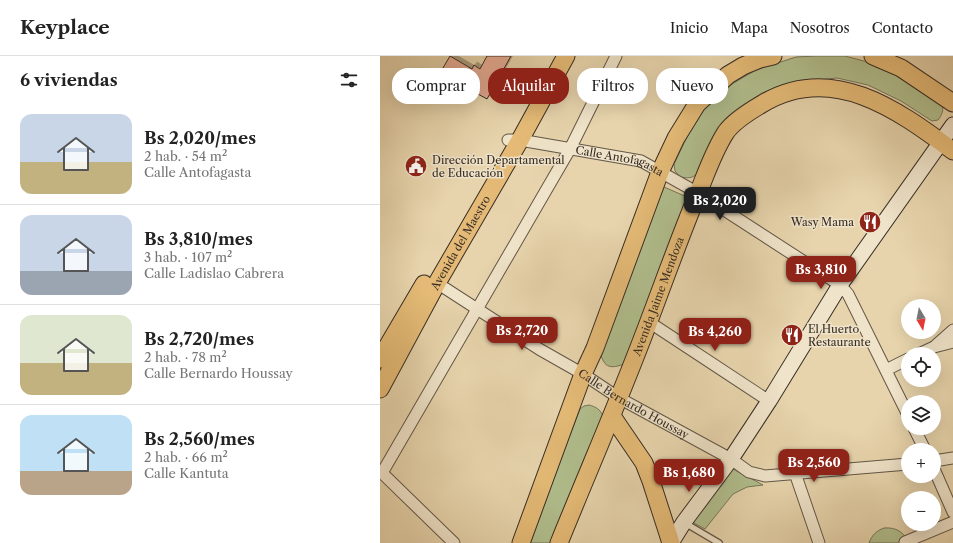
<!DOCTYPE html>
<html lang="es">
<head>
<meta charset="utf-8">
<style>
	body { margin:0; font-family:"Libre Caslon Text",serif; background:#f2f2f2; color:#222; height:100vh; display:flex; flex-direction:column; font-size:15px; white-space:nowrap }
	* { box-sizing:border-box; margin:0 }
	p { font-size:13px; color:#767676 }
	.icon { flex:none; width:22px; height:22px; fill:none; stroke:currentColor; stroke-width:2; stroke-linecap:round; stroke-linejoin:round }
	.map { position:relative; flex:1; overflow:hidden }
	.details { display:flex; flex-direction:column; background:#fff; width:380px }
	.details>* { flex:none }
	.banner { position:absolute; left:12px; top:12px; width:380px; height:36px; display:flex; gap:8px }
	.needle { width:26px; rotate:170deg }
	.fabs { position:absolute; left:521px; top:243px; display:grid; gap:8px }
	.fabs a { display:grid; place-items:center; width:40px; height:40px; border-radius:50%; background:#fff; box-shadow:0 4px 16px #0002; font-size:20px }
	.price { position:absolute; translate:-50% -34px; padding:0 9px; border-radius:8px; background:#8f2418; color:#fff; font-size:13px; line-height:26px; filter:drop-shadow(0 1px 2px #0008) }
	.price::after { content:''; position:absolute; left:50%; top:24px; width:12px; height:9px; margin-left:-6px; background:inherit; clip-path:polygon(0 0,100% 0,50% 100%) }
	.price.on { background:#222; color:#fff }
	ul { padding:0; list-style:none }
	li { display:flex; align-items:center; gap:12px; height:100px; padding:0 20px }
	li+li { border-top:1px solid #e0e0e0 }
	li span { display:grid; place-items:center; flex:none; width:112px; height:80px; border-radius:12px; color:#555 }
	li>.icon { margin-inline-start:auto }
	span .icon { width:48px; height:48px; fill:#fffc; stroke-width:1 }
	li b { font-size:17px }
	h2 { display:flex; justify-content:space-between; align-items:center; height:48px; padding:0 20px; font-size:17px }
	.tag { padding:0 14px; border-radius:16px; background:#fff; box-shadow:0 4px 16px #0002; font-size:14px; line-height:36px }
	.tag.on { background:#8f2418; color:#fff }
	header { display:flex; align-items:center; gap:24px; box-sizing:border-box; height:56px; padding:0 20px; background:#fff; border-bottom:1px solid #e0e0e0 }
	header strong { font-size:19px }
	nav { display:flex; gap:22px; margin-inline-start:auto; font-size:14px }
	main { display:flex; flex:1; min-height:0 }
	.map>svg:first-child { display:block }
</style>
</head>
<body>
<header>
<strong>Keyplace</strong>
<nav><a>Inicio</a><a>Mapa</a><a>Nosotros</a><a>Contacto</a></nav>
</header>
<main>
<section class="details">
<h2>6 viviendas<svg class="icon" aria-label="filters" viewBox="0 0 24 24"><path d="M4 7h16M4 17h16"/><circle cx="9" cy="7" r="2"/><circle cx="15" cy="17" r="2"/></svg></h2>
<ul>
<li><span style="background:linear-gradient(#c9d6e8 60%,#c2b280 0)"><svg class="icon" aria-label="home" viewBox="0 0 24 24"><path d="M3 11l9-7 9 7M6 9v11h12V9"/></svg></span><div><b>Bs 2,020/mes</b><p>2 hab. · 54 m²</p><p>Calle Antofagasta</p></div></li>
<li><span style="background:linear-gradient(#c9d6e8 70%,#9aa5b1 0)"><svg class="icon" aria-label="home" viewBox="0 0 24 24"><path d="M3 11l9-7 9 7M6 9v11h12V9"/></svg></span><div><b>Bs 3,810/mes</b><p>3 hab. · 107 m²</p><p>Calle Ladislao Cabrera</p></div></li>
<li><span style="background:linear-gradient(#dfe7d0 60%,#c2b280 0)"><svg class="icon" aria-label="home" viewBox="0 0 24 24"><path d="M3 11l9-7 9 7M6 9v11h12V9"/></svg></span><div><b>Bs 2,720/mes</b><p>2 hab. · 78 m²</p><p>Calle Bernardo Houssay</p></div></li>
<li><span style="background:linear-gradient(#bfe0f5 70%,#b9a48a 0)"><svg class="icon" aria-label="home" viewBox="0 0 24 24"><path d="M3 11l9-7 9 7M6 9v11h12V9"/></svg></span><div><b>Bs 2,560/mes</b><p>2 hab. · 66 m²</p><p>Calle Kantuta</p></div></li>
</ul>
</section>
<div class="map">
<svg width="573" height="487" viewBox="0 0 573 487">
	<defs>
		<filter id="shadow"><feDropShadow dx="3" dy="-3" stdDeviation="0" flood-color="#0004"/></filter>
	</defs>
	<rect width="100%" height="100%" fill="#e7d4ac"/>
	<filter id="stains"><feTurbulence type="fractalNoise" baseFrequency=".005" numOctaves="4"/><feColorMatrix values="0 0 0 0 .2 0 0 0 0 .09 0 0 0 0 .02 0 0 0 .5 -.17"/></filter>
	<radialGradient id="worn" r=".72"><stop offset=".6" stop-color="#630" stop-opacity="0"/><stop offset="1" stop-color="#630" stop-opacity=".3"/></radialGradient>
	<path fill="#b1be8d" stroke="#747659" d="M436,0H465L506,11L562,48C564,54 562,59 558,64L552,65L521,45L488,29L457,22L416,26L382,37L351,59L318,117C312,123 308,122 300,121L295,115L294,108L317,60L340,35L376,14L416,1Z
		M284,131L307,141V144L244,308C226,315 223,308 219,292Z
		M209,349C216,351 220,353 223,360L173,487H149L200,353L204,350Z
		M353,413L383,429L367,431L353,438L325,473L314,467L313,463Z
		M504,472C516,471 524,476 529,487H489C492,479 496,475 504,472Z"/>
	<path fill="#e7ad95" stroke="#372d25" filter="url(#shadow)" d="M70,0L92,13L94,9L100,13L107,0H131L107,43L60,17Z"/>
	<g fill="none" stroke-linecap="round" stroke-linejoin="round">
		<g stroke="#635747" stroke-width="8">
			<path id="lane" d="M305,467L339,487"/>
		</g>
		<g stroke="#635747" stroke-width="13">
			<g id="street">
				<path id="s1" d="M128,84H140L261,105L318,137L460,229L468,238L528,359"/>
				<path id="s2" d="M57,227L159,293L203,318L239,342L351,403L369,416L385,420L528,408"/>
				<path d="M269,266L389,345"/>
				<path d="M556,289L573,274"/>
				<path d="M539,298L554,291L573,286"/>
				<path d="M506,314L528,303"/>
				<path d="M534,372L545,394"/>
				<path d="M554,405L573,402"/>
				<path d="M554,413L573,456"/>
				<path d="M0,415L74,487"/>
				<path d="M2,417L190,93L236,0"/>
				<path d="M415,417L439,487"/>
				<path d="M525,486L573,466"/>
			</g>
		</g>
		<g stroke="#372d25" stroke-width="17">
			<path id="secondary" d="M291,487L304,466L351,403L389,345L460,229L573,69"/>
		</g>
		<g stroke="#372d25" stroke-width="19">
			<g id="primary">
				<path d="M493,0L521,12L573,47"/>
				<path d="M0,303L44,228"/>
				<path id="s3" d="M0,333L57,227L140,84L186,0"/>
				<path d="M232,360L264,407L271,425L291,487"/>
				<path d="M141,487L203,318L215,292L280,116L296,82L317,48L348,19L363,10L380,3L393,0"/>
				<path id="s4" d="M179,487C209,413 241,340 269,265C286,220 302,175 321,130C328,112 335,93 346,76C354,65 370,55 382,48C451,6 517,53 573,95"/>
			</g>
		</g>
		<use href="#lane" stroke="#efe3c9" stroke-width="5.5"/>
		<use href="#street" stroke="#efe3c9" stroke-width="11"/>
		<use href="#secondary" stroke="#efe3c9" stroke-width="15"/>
		<use href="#primary" stroke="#e4ba76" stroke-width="17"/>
	</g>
	<defs>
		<g id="civic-disc" transform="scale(1.15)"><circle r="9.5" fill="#8f2418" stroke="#efe3c9"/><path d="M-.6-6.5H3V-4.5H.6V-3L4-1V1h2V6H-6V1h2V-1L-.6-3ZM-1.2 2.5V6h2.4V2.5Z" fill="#fff"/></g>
		<g id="restaurant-disc" transform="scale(1.15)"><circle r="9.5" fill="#8f2418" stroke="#efe3c9"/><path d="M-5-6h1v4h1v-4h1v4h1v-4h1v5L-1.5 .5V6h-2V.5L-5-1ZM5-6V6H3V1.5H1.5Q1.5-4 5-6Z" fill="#fff"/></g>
	</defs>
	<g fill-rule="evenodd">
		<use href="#civic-disc" x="36" y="110"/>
		<use href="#restaurant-disc" x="490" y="166"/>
		<use href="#restaurant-disc" x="412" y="279"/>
	</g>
	<g text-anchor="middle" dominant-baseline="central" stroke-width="3" stroke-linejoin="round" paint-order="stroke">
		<g font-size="11" fill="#372d25" stroke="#efe3c9" text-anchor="start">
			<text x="52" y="104">Dirección Departamental<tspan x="52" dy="13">de Educación</tspan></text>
			<text x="474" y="166" text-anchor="end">Wasy Mama</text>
			<text x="428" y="273">El Huerto<tspan x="428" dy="13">Restaurante</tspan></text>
		</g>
		<g font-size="11" fill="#372d25" stroke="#efe3c9">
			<text stroke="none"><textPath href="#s1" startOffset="114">Calle Antofagasta</textPath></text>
			<text stroke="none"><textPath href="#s3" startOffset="167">Avenida del Maestro</textPath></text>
			<text stroke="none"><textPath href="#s4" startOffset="266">Avenida Jaime Mendoza</textPath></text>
			<text stroke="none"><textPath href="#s2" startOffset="231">Calle Bernardo Houssay</textPath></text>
		</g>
	</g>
	<rect width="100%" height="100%" filter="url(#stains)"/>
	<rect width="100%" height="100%" fill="url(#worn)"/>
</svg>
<div class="fabs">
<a><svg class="needle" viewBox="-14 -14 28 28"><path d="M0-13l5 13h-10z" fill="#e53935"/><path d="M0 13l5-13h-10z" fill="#767676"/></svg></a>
<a><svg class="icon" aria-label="locate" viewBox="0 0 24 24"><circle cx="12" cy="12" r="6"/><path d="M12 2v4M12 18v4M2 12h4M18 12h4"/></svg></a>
<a><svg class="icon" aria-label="layers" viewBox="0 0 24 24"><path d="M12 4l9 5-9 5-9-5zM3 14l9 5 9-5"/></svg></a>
<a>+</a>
<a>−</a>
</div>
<b class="price on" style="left:340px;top:165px">Bs 2,020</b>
<b class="price" style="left:441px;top:234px">Bs 3,810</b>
<b class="price" style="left:142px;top:295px">Bs 2,720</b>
<b class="price" style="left:335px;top:296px">Bs 4,260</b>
<b class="price" style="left:434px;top:427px">Bs 2,560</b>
<b class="price" style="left:309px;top:437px">Bs 1,680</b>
<div class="banner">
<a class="tag">Comprar</a>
<a class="tag on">Alquilar</a>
<a class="tag">Filtros</a>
<a class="tag">Nuevo</a>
</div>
</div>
</main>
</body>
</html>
